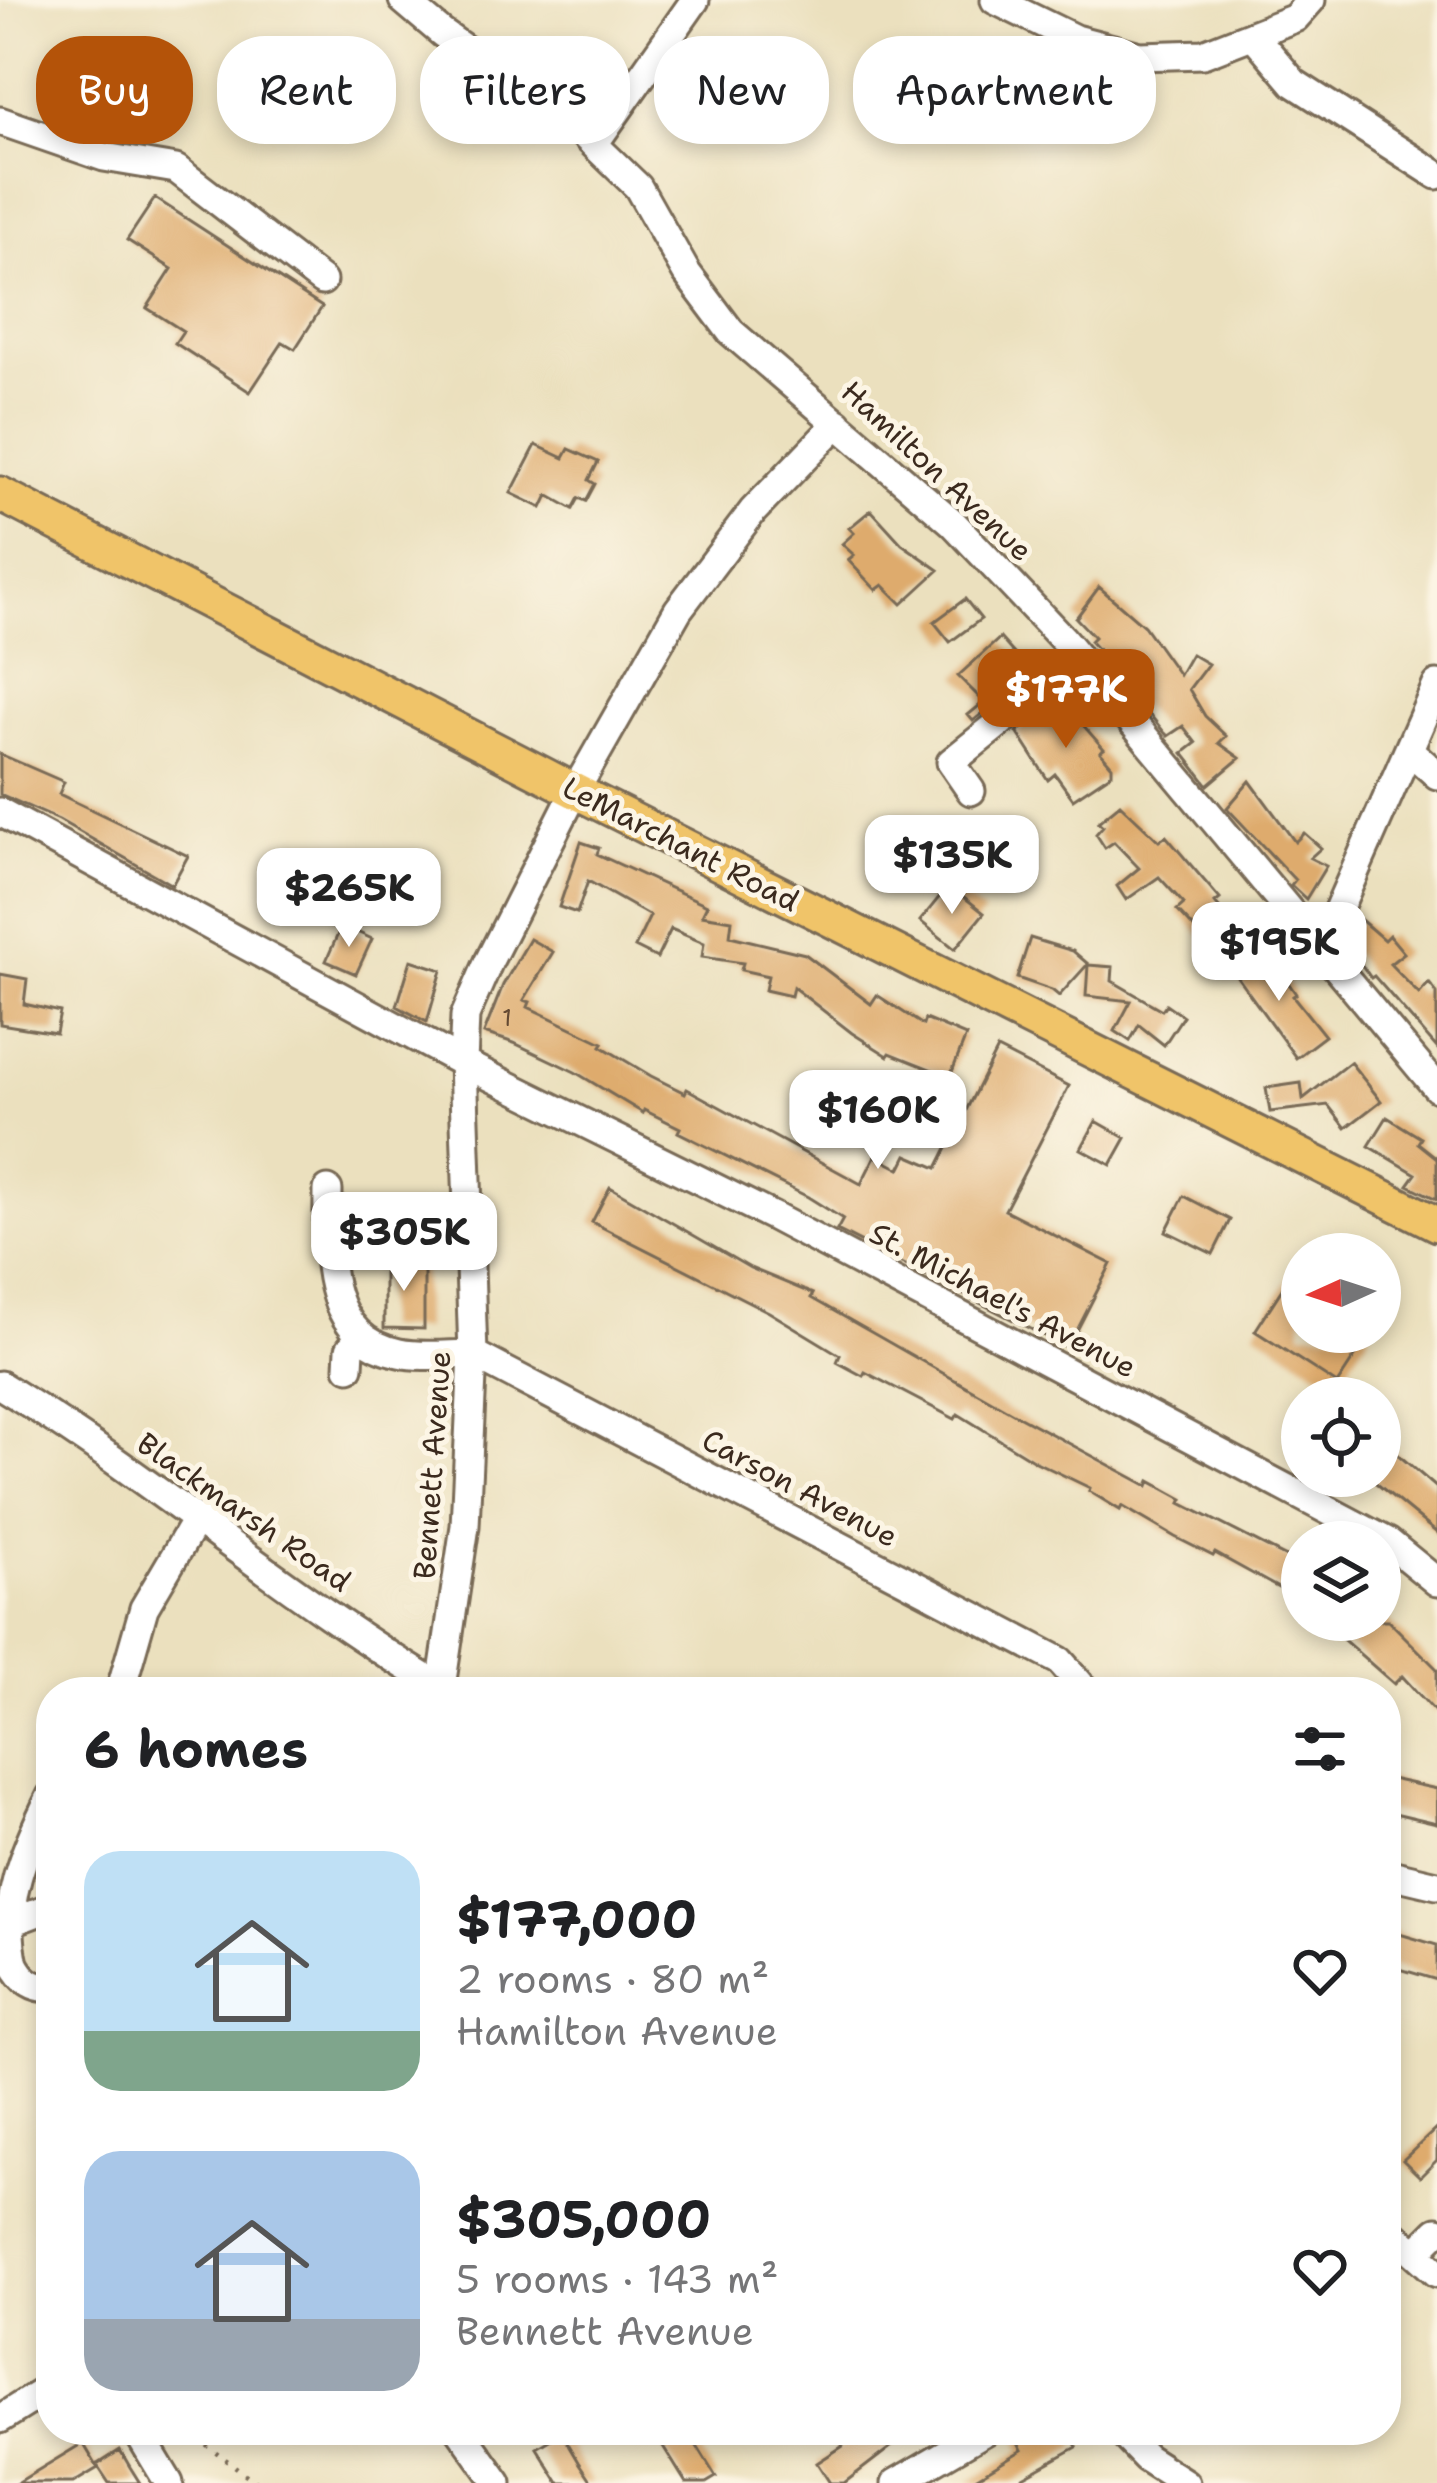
<!DOCTYPE html>
<html lang="en">
<head>
<meta charset="utf-8">
<style>
	body { margin:0; font-family:"Shantell Sans",sans-serif; background:#f2f2f2; color:#202124; height:100vh; display:flex; flex-direction:column; font-size:45px; white-space:nowrap }
	* { box-sizing:border-box; margin:0 }
	p { font-size:39px; color:#757577 }
	.icon { flex:none; width:66px; height:66px; fill:none; stroke:currentColor; stroke-width:2; stroke-linecap:round; stroke-linejoin:round }
	.map { position:relative; flex:1; overflow:hidden }
	.details { position:absolute; left:36px; top:1677px; width:1365px; height:768px; display:flex; flex-direction:column; background:#fff; border-radius:48px; box-shadow:0 6px 18px #0003 }
	.details>* { flex:none }
	.hud { position:absolute; left:36px; top:36px; width:1365px; height:108px; display:flex; gap:24px }
	.needle { width:78px; rotate:267deg }
	.tools { position:absolute; left:1281px; top:1233px; display:grid; gap:24px }
	.tools a { display:grid; place-items:center; width:120px; height:120px; border-radius:50%; background:#fff; box-shadow:0 6px 18px #0003; font-size:60px }
	.price { position:absolute; translate:-50% -102px; padding:0 27px; border-radius:24px; background:#fff; color:#222; font-size:39px; line-height:78px; filter:drop-shadow(0 3px 6px #0008) }
	.price::after { content:''; position:absolute; left:50%; top:72px; width:36px; height:27px; margin-left:-18px; background:inherit; clip-path:polygon(0 0,100% 0,50% 100%) }
	.price.selected { background:#b45309; color:#fff }
	ul { padding:0; list-style:none }
	li { display:flex; align-items:center; gap:36px; height:300px; padding:0 48px }
	li span { display:grid; place-items:center; flex:none; width:336px; height:240px; border-radius:36px; color:#555 }
	li>.icon { margin-inline-start:auto }
	span .icon { width:144px; height:144px; fill:#fffc; stroke-width:1 }
	li b { font-size:51px }
	h2 { display:flex; justify-content:space-between; align-items:center; height:144px; padding:0 48px; font-size:51px }
	.tag { padding:0 42px; border-radius:48px; background:#fff; box-shadow:0 6px 18px #0003; font-size:42px; line-height:108px }
	.tag.selected { background:#b45309; color:#fff }
	.map>svg:first-child { display:block }
</style>
</head>
<body>
<div class="map">
<svg width="1437" height="2483" viewBox="0 0 1437 2483">
	<rect width="100%" height="100%" fill="#fcf5e5"/>
	<filter id="ink" filterUnits="userSpaceOnUse"><feTurbulence type="fractalNoise" baseFrequency=".00833" numOctaves="2"/><feDisplacementMap in="SourceGraphic" scale="24" xChannelSelector="R" yChannelSelector="G"/><feConvolveMatrix kernelMatrix="1 2 1 2 8 2 1 2 1" color-interpolation-filters="sRGB"/></filter>
	<filter id="wash" filterUnits="userSpaceOnUse"><feTurbulence type="fractalNoise" baseFrequency=".004" numOctaves="4" result="noise"/><feDisplacementMap in="SourceGraphic" scale="48" xChannelSelector="R" yChannelSelector="G"/><feGaussianBlur stdDeviation="2.7" result="paint"/><feColorMatrix in="noise" values="0 0 0 0 0 0 0 0 0 0 0 0 0 0 0 0 0 1.4 0 .05"/><feComposite in="paint" operator="in"/></filter>
	<g filter="url(#wash)">
		<rect width="100%" height="100%" fill="#ebe0be"/>
		<g id="blocks">
			<path fill="#deab6d" d="M155,198L322,307L295,349L283,342L250,392L175,343L183,331L147,308L172,269L127,240Z
				M536,445L564,458L569,449L598,462L589,480L595,484L586,501L579,498L573,509L548,495L542,508L511,493Z
				M871,510L902,544L939,570L902,604L883,585L876,590L848,560L854,555L842,544L854,533L849,528Z
				M1099,587L1144,626L1179,675L1191,654L1208,664L1189,689L1205,716L1226,736L1219,743L1240,758L1208,785L1183,753L1196,743L1183,726L1168,736L1164,732L1132,693L1134,689L1090,641L1094,637L1076,618Z
				M965,599L981,619L950,642L934,622Z
				M1000,638L1032,674L973,721L968,715L984,702L958,676Z
				M1054,702L1070,722L1076,717L1104,749L1100,752L1112,766V773L1073,799L1055,774L1048,780L1017,732Z
				M0,754L64,782L59,794L188,856L172,885L59,820L0,794Z
				M1250,781L1295,842L1304,833L1321,848L1310,858L1326,866L1306,899L1291,885L1295,880L1227,808Z
				M1120,804L1159,841L1166,836L1220,899L1215,903L1234,926L1209,944L1177,910L1184,904L1159,877L1126,900L1117,886L1139,868L1114,842L1105,848L1096,834L1103,826L1098,822Z
				M581,842L599,848L597,854L707,905L702,915L732,920L730,936L805,954L871,1004L877,995L923,1025L925,1019L966,1036L950,1077L890,1053L888,1056L852,1033L793,987L791,996L765,990L768,976L741,970L743,963L702,957L704,943L671,929L657,958L635,947L650,916L588,881L577,913L559,907Z
				M949,885L984,913L955,949L920,921Z
				M1361,920L1384,940L1389,935L1404,953L1390,964L1419,994L1429,983L1437,993V1048L1374,976L1371,978L1354,954L1351,957L1342,946L1348,932Z
				M342,925L372,939L356,974L326,961Z
				M1030,938L1073,951L1088,964L1059,996L1052,990L1017,978Z
				M530,939L553,952L524,1000L530,1002L528,1007L603,1043L601,1046L651,1076L685,1093L687,1089L861,1184L875,1156L900,1169L907,1155L937,1168L997,1049L1069,1086L1005,1210L1111,1264L1068,1348L837,1230L843,1219L808,1197L678,1132L680,1128L644,1110L643,1113L575,1072L514,1043L484,1033L503,985Z
				M1260,950L1278,974L1281,972L1296,994L1293,996L1325,1036L1296,1058L1233,971Z
				M411,960L442,970L427,1022L397,1006Z
				M1088,965L1113,967L1112,981L1162,1010L1166,1004L1183,1016L1164,1045L1139,1025L1130,1041L1115,1031L1131,1001L1086,996Z
				M0,974L27,979L24,1004L60,1012L56,1033L0,1024Z
				M1350,1062L1381,1101L1346,1128L1328,1105L1270,1112L1266,1088L1301,1083L1303,1099Z
				M1387,1117L1421,1138L1418,1143L1437,1158V1199L1408,1185L1416,1174L1369,1146Z
				M1096,1121L1126,1138L1111,1165L1081,1149Z
				M610,1187L750,1268L813,1294L811,1298L1020,1417L1148,1486L1150,1481L1183,1499L1181,1503L1302,1565V1601L1215,1553L1213,1556L1175,1537L1122,1506L1120,1510L1089,1491L1090,1488L1036,1462L958,1414L955,1419L865,1372L863,1376L837,1362L840,1355L769,1312L592,1222Z
				M1184,1196L1230,1220L1213,1254L1166,1231Z
				M1302,1258V1332H1371L1337,1384L1255,1331Z
				M424,1259V1329L384,1328V1261Z
				M1395,1452L1437,1488V1533L1371,1479L1380,1476V1469Z
				M1349,1620H1388L1437,1669V1714L1402,1676L1394,1684L1338,1635Z
				M1386,1778L1437,1789V1823L1386,1811Z
				M1386,1930L1437,1945V1980L1386,1965Z
				M1437,2128V2160L1420,2177L1403,2160Z
				M653,2430H687L716,2477L706,2483H686Z
				M832,2430H913L844,2483H830L817,2463L843,2446Z
				M1040,2430H1068L1077,2447L1012,2483H967L1022,2450L1018,2442Z
				M562,2433L579,2462L593,2483H559L537,2448Z
				M83,2443L98,2468L73,2483H17Z
				M120,2450L130,2467L140,2483H109L97,2465Z"/>
		</g>
	</g>
	<g filter="url(#ink)">
		<use href="#blocks" fill-opacity="0" stroke="#796a56" stroke-width="3"/>
		<g fill="none" stroke-linecap="round" stroke-linejoin="round">
			<g stroke="#796a56" stroke-width="33">
				<path id="minor" d="M403,0L442,33L580,131L638,187L686,272L731,332L953,523L1062,638L1437,1088
					M995,0L1075,39L1140,56L1203,54L1295,18L1311,0
					M1255,37L1294,83L1437,175
					M0,121L104,157L176,169L322,281
					M594,144L695,0
					M1409,750L1437,775
					M971,791L951,762L1079,659
					M0,812L463,1063L774,1217L1388,1542L1437,1582
					M1322,946L1437,685
					M328,1190C328,1252 321,1337 399,1353C422,1358 450,1354 473,1354L1060,1661L1087,1692
					M349,1367L350,1349L361,1335
					M0,1385C155,1479 292,1601 449,1692
					M441,1687L465,1526L473,1354L463,1063L465,1016L489,961L575,791L678,610L753,511L838,423
					M120,1692L144,1608L197,1518
					M51,1796C25,1848 0,1905 14,1964C22,1980 33,1988 51,1988
					M1386,1873L1437,1885
					M3,1925L51,1907
					M1386,2227L1437,2273
					M1415,2253L1437,2231
					M0,2419L51,2387
					M137,2430L169,2483
					M460,2430L498,2483
					M1119,2430L1146,2458L1185,2483
					M896,2483L987,2430"/>
			</g>
			<g stroke="#796a56" stroke-width="39">
				<path id="major" d="M0,494L575,791L1437,1224"/>
			</g>
			<path stroke="#796a56" stroke-width="4.5" stroke-dasharray="3 9" stroke-linecap="butt" d="M187,2430L257,2483"/>
			<use href="#minor" stroke="#fff" stroke-width="27"/>
			<use href="#major" stroke="#f0c469" stroke-width="33"/>
		</g>
	</g>
	<g text-anchor="middle" dominant-baseline="central" stroke-width="10" stroke-linejoin="round" paint-order="stroke">
		<g font-size="24" fill="#644a32">
			<text x="507" y="1018">1</text>
		</g>
		<g font-size="30" fill="#3b2a1e" stroke="#fcf5e5">
			<text transform="translate(937 471) rotate(43)">Hamilton Avenue</text>
			<text transform="translate(681 844) rotate(27)">LeMarchant Road</text>
			<text transform="translate(1003 1300) rotate(28)">St. Michael's Avenue</text>
			<text transform="translate(432 1465) rotate(-86)">Bennett Avenue</text>
			<text transform="translate(800 1488) rotate(28)">Carson Avenue</text>
			<text transform="translate(244 1512) rotate(35)">Blackmarsh Road</text>
		</g>
	</g>
</svg>
<div class="tools">
<a><svg class="needle" viewBox="-14 -14 28 28"><path d="M0-13l5 13h-10z" fill="#e53935"/><path d="M0 13l5-13h-10z" fill="#757577"/></svg></a>
<a><svg class="icon" aria-label="locate" viewBox="0 0 24 24"><circle cx="12" cy="12" r="6"/><path d="M12 2v4M12 18v4M2 12h4M18 12h4"/></svg></a>
<a><svg class="icon" aria-label="layers" viewBox="0 0 24 24"><path d="M12 4l9 5-9 5-9-5zM3 14l9 5 9-5"/></svg></a>
</div>
<b class="price selected" style="left:1066px;top:751px">$177K</b>
<b class="price" style="left:952px;top:917px">$135K</b>
<b class="price" style="left:349px;top:950px">$265K</b>
<b class="price" style="left:1279px;top:1004px">$195K</b>
<b class="price" style="left:878px;top:1172px">$160K</b>
<b class="price" style="left:404px;top:1294px">$305K</b>
<div class="hud">
<a class="tag selected">Buy</a>
<a class="tag">Rent</a>
<a class="tag">Filters</a>
<a class="tag">New</a>
<a class="tag">Apartment</a>
</div>
<section class="details">
<h2>6 homes<svg class="icon" aria-label="filters" viewBox="0 0 24 24"><path d="M4 7h16M4 17h16"/><circle cx="9" cy="7" r="2"/><circle cx="15" cy="17" r="2"/></svg></h2>
<ul>
<li><span style="background:linear-gradient(#bfe0f5 75%,#7fa58c 0)"><svg class="icon" aria-label="home" viewBox="0 0 24 24"><path d="M3 11l9-7 9 7M6 9v11h12V9"/></svg></span><div><b>$177,000</b><p>2 rooms · 80 m²</p><p>Hamilton Avenue</p></div><svg class="icon" aria-label="heart" viewBox="0 0 24 24"><path d="M12 20l-8-8c-3-5 5-10 8-4 3-6 11-1 8 4z"/></svg></li>
<li><span style="background:linear-gradient(#a9c7e8 70%,#9aa5b1 0)"><svg class="icon" aria-label="home" viewBox="0 0 24 24"><path d="M3 11l9-7 9 7M6 9v11h12V9"/></svg></span><div><b>$305,000</b><p>5 rooms · 143 m²</p><p>Bennett Avenue</p></div><svg class="icon" aria-label="heart" viewBox="0 0 24 24"><path d="M12 20l-8-8c-3-5 5-10 8-4 3-6 11-1 8 4z"/></svg></li>
</ul>
</section>
</div>
</body>
</html>
